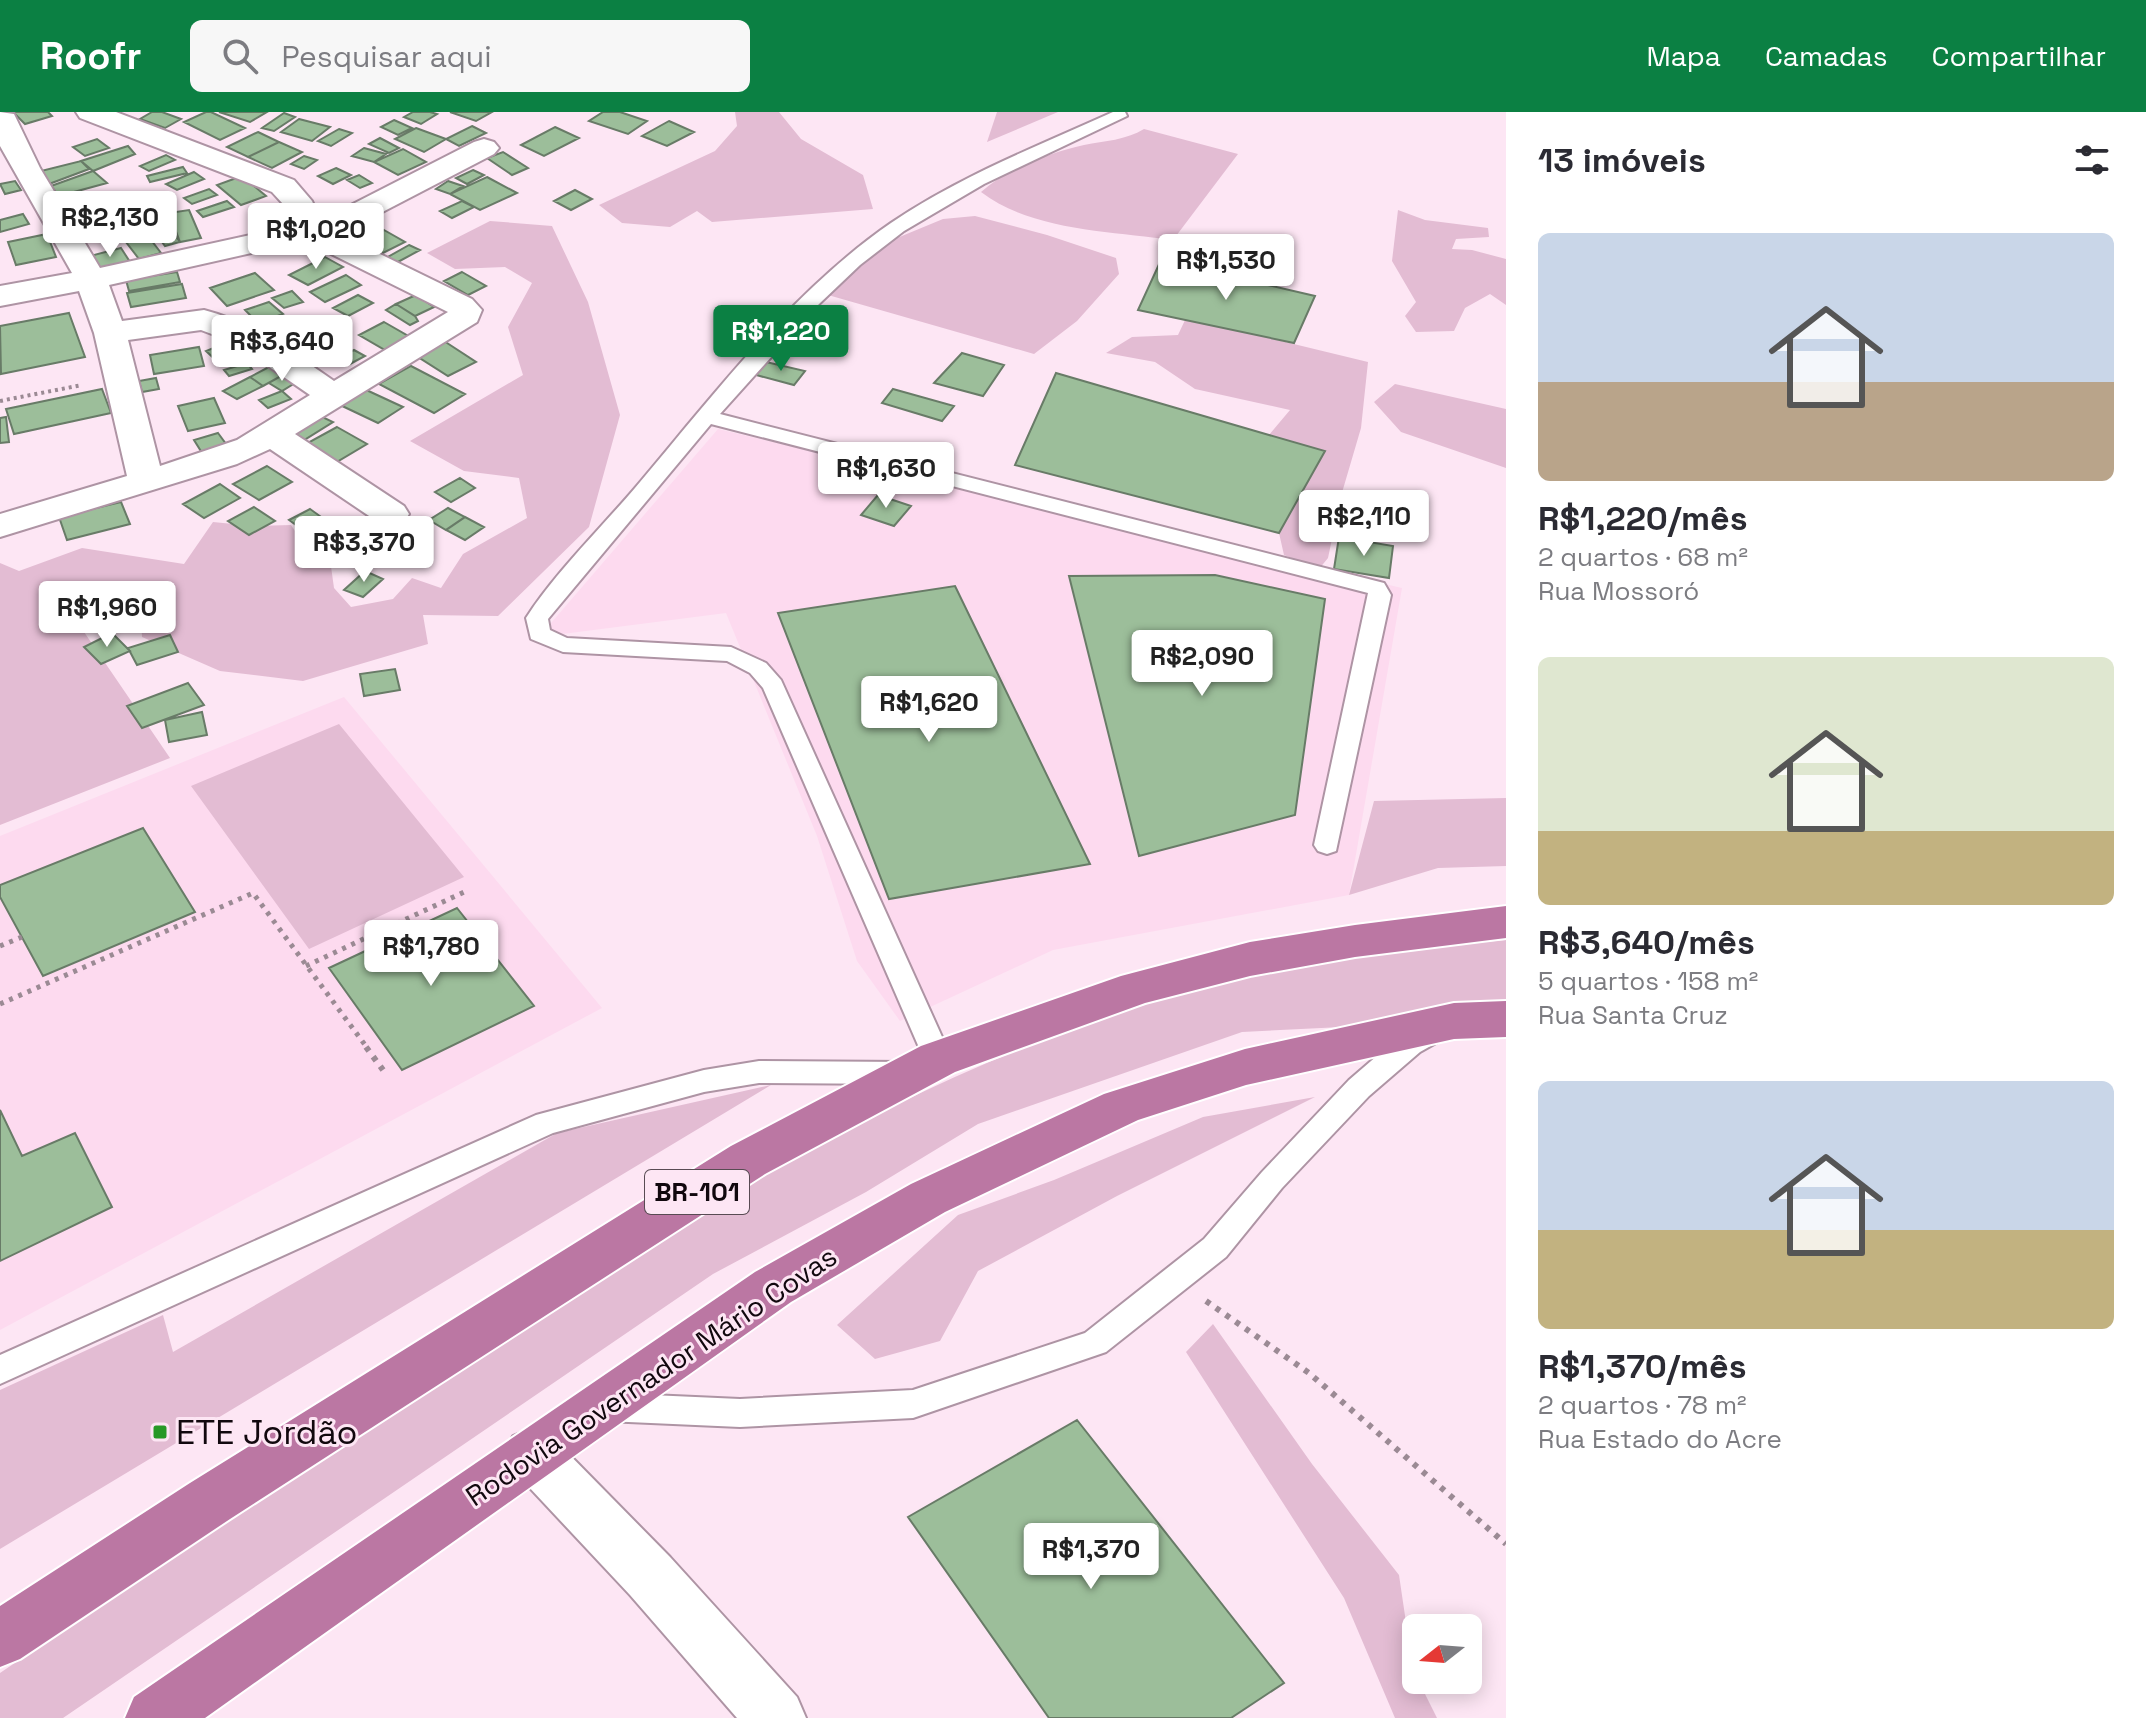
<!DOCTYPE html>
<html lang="pt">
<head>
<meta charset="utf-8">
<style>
	body { margin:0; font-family:"Space Grotesk",sans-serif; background:#f7f7f7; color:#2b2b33; height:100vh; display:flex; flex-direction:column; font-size:30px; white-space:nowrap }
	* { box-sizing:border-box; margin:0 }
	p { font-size:26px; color:#7c7c81 }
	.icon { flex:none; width:44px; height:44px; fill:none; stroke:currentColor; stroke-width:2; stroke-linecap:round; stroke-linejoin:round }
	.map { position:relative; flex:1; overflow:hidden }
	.panel { display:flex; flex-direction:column; background:#fff; width:640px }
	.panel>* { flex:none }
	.needle { width:52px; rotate:253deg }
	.tools { position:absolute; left:1402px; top:1502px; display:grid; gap:16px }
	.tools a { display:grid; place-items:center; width:80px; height:80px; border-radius:12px; background:#fff; box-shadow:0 4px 20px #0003; font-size:40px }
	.price { position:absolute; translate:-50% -68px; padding:0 18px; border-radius:8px; background:#fff; color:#222; font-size:26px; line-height:52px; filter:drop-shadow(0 2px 4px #0008) }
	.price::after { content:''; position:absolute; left:50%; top:48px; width:24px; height:18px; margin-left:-12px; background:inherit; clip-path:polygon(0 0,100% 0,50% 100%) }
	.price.on { background:#0b8043; color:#fff }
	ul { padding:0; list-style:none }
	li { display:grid; align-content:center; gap:16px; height:424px; padding:0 32px }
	li span { display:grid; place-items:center; height:248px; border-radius:12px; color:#555 }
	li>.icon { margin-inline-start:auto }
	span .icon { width:144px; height:144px; fill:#fffc; stroke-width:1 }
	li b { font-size:34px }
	h2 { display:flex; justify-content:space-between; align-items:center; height:96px; padding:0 32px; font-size:34px }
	header { display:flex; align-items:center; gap:48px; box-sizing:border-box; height:112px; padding:0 40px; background:#0b8043; color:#fff }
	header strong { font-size:38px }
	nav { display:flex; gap:44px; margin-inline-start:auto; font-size:28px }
	.search { width:560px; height:72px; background:#f7f7f7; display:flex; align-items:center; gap:20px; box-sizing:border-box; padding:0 28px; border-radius:12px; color:#7c7c81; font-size:30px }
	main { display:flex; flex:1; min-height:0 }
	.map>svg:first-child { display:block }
</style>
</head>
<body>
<header>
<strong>Roofr</strong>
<div class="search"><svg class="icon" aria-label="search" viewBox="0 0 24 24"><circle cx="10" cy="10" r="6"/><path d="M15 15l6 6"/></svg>Pesquisar aqui</div>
<nav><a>Mapa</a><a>Camadas</a><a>Compartilhar</a></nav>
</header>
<main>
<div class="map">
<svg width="1506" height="1606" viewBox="0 0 1506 1606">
	<rect width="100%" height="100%" fill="#fde6f4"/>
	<path fill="#fddaef" d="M718,317L1402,476L1349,783L1053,838L900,909L857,849L817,724L726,501L539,525Z
		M344,585L602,896L0,1218V724Z"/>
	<path fill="#e3bcd3" d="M735,0H779L801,27L863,63L873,97L712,110L697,99L670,115L622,111L599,93L715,39L737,14Z
		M997,0H1058L987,30Z
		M1144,17L1238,42L1173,128C1112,119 1032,119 981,80C1008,56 1049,41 1084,33C1105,29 1126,28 1144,17Z
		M1398,98L1425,108L1488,116L1489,125L1456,127L1452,137L1472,138L1506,147V193L1490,182L1465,196L1454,219L1416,220L1405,204L1416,190L1392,149Z
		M975,104L1047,123L1116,146L1119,162L1077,209L1034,242L828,183L868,138L943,107Z
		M490,109L552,114L588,190L620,303L589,415L498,504L423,503L428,532L303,569L220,559L142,525L140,486L76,483L67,495L170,646L0,713V451L19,459L82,436L184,452L213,410L253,414L291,413L305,434L329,440L334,476L351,495L393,487L412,466L441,476L463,442L527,406L519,366L464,359L410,329L523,263L508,215L532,171L505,155L455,157L427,141Z
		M1186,206L1368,250L1361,316L1341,384L1328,446L1319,457L1284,443L1279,421L1325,339L1269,323L1290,298L1195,277L1155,250L1106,241L1132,225L1178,223Z
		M1395,272L1506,297V356L1401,320L1374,290Z
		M339,612L464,765L309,837L191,674Z
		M1506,686V754L1438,756L1349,783L1374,689Z
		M1506,828V898L1383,913L1242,920L978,1012L866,1080L713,1162L63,1606H0V1561C196,1429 390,1295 590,1170C650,1133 709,1091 771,1057C900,987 1037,922 1178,883C1286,853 1395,838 1506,828Z
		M771,973L0,1437V1278L163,1203L173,1240L557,1021Z
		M1315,985L1117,1084L978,1159L940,1229L875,1247L837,1213L958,1103L1054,1068L1203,1005Z
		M1213,1212L1312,1352L1399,1463L1413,1558L1437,1606H1395L1344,1486L1186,1240Z"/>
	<path fill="#9cbe9a" stroke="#687b67" stroke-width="2" d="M13,0H48L52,4L25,12Z
		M152,0H162L181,7L165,16L140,7Z
		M206,0H211L245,16L220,28L184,10Z
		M219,0H267L250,10Z
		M413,0H430L437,2L421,12L404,5Z
		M450,0H492L476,9Z
		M603,0H620L647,9L628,22L589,9Z
		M284,1L295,5L274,19L262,16Z
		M299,7L330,15L312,29L281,20Z
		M394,8L412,16L398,23L381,15Z
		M669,9L694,20L667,34L642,24Z
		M472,14L486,21L459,34L446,27Z
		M555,15L579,26L544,44L521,33Z
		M416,16L446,27L424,40L395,27Z
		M339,17L352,21L331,34L318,29Z
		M258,20L279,30L248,45L227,35Z
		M380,26L399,36L389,41L369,32Z
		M97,27L109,36L85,44L73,35Z
		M279,30L302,40L272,56L248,45Z
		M128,34L135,42L93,59L81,49Z
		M364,36L386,42L374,50L352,44Z
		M403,37L426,50L398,63L374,50Z
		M503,40L528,56L512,63L487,46Z
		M166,43L175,48L149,59L140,54Z
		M304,44L317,48L304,57L291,52Z
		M81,49L89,57L49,72L37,60Z
		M183,55L187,61L150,70L147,64Z
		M336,56L351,63L333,72L318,64Z
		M473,58L484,63L467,72L456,66Z
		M93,59L107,71L59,84L51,74Z
		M194,60L204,67L177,78L166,72Z
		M359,63L372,71L360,76L347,68Z
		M242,64L266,84L241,93L217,73Z
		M487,65L517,81L480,98L450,82Z
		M15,69L21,78L5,82L0,72Z
		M448,69L463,74L450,82L436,77Z
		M209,77L217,83L192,92L184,86Z
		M575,78L592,87L571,98L554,89Z
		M111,87L121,98L80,111L69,99Z
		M227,89L234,95L203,105L197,99Z
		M462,89L474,95L452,106L440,99Z
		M189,98L201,126L180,130L169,101Z
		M127,101L143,119L119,126L103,108Z
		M23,102L29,112L0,120V108Z
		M162,105L180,130L165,134L147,109Z
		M384,118L405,130L377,144L355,133Z
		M47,122L56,145L16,153L8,130Z
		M148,124L161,141L139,147L126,130Z
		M409,133L420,138L396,151L386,146Z
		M121,136L130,150L99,158L90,144Z
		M325,145L343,155L308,173L289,163Z
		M1161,148L1315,184L1294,231L1138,198Z
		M177,160L180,170L129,179L126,168Z
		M462,160L486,174L468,183L444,169Z
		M255,161L274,178L227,194L210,176Z
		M346,163L361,173L325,190L310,180Z
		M182,172L186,186L131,195L127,181Z
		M292,179L303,190L284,196L272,186Z
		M358,183L373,191L348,204L333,196Z
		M416,183L434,195L415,204L396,192Z
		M269,190L283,202L258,211L245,198Z
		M396,192L415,204L418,209L410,213L386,198Z
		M69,201L85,245L1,262L0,214Z
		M384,210L410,225L385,238L359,223Z
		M337,219L342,229L313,235L308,225Z
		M231,229L244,241L219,251L206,239Z
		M444,229L476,250L448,264L415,243Z
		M199,235L204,254L154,262L150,243Z
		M354,238L365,244L350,252L339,246Z
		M962,241L1004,253L983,284L934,271Z
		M766,250L805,259L794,273L756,263Z
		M247,251L252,257L229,264L224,258Z
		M411,254L465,282L434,301L379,272Z
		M269,255L283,263L263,274L250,265Z
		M1056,261L1269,323L1325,339L1279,421L1015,353Z
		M283,263L295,271L282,279L269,271Z
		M250,265L263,274L237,287L223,279Z
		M156,266L159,277L142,280L139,269Z
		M362,276L403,295L378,311L338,292Z
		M102,277L111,301L14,322L6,297Z
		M893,277L954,294L942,309L882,291Z
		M282,279L291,287L268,296L259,288Z
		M214,286L225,311L188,319L178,294Z
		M316,302L333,310L301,330L285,321Z
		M6,305L9,330L0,331V306Z
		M337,315L367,332L335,351L304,333Z
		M218,321L229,336L204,344L194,328Z
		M267,354L292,370L259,388L233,372Z
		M460,366L475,376L451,390L435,380Z
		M220,372L240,386L204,406L183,392Z
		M878,383L911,394L894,414L861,403Z
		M121,390L130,412L67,428L59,405Z
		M254,395L275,409L249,423L228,409Z
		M448,396L465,405L446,418L429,408Z
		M310,397L324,407L303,418L289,408Z
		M465,405L484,415L465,428L446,418Z
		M1339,425L1393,434L1389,466L1334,457Z
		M365,459L383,467L363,485L344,478Z
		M1215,463L1325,487L1295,703L1139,744L1069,464Z
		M955,474L1090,752L889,787L778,501Z
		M112,521L130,539L101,552L84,535Z
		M170,523L178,540L137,553L128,536Z
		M395,557L400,578L364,584L360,562Z
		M188,571L204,593L142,616L127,594Z
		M202,600L207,623L169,630L165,608Z
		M143,716L195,800L43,864L0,785V773Z
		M457,796L534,894L402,958L329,856Z
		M0,998L22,1044L75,1021L112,1095L0,1149Z
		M1077,1308L1284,1571L1231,1606H1049L908,1405Z"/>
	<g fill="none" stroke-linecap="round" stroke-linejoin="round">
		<g stroke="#ae94a4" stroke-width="4">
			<path id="lane" d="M1113,0H1125L1127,4L984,72L904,119L860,153L819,192L720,302L1384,471L1391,483L1336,739L1327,742L1318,739L1314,733L1368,481L711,312L548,507L550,518L567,526L731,535L766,551L781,568L952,947L948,955L938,958L928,955L924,947L763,576L750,561L727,549L563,540L531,527L526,506C554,462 600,417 635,376C713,284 791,180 891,111C960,64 1038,34 1113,0Z
				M1433,909L1443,913L1447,920L1443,927L1420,940L1369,984L1282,1076L1226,1145L1106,1240L913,1306L740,1315L606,1309L595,1305L590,1295L595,1285L606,1281L740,1287L913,1278L1085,1221L1204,1127L1262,1060L1349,968L1400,924Z
				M759,949L905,950L915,953L919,961L915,969L905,972L759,971L704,980L553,1021L0,1272V1243L536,1003L704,958Z"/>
		</g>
		<g stroke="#ae94a4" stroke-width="4">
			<path id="street" d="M0,0L14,2L40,56L100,156L291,114L283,92L272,80L80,6L76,0H116L294,68L312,89L319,105L347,95L474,30L484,27L494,30L499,36L494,42L369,107L335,120L472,187L482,198L477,210L295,322L404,394L409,402L404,410L391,413L378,410L270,337L237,352L0,425V402L127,364L94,221L79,179L0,194V174L72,161L0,34ZM305,129L448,200L334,269C292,240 254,211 204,198L122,209L109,173ZM201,218L233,230L310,283L237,328L160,354L128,228Z
				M532,1316L551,1324L670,1445L797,1585L806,1606H737L630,1483L513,1358L505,1341L513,1324Z"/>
		</g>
		<g stroke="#fff" stroke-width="4">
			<path id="highway" d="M1506,794V826L1355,845L1250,864L1145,891L955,960L765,1062L230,1407L20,1547L0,1555V1494L190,1371L731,1034L921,934L1121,864L1250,830L1355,813Z
				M1506,889V925L1454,927L1246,973L1138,1008L945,1100L791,1190L205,1606H125L134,1585L755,1160L911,1072L1104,982L1245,937L1454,891Z"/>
		</g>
		<path stroke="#9b8a94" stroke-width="4" stroke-dasharray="3 4" stroke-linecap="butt" d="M0,289L82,273"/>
		<path stroke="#9b8a94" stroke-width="5" stroke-dasharray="4 6" stroke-linecap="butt" d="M0,834L22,825
			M306,854L464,780
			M0,892L253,781L368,937"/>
		<path stroke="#9b8a94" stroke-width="6" stroke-dasharray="5 7" stroke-linecap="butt" d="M366,935L383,958
			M1206,1189L1309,1261L1506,1432"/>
		<use href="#lane" fill="#fff" fill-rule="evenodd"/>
		<use href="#street" fill="#fff" fill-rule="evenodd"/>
		<use href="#highway" fill="#bb77a3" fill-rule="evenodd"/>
	</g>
	<rect fill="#289927" stroke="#fde6f4" stroke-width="3" x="152" y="1312" width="16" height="16" rx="4"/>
	<g text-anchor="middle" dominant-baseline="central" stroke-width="6" stroke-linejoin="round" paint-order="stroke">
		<rect fill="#fde6f4" stroke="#584b53" stroke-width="2" x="645" y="1058" width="104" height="44" rx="6"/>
		<g font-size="26" font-weight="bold" fill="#11080e">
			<text x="697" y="1080">BR-101</text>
		</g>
		<g font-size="28" fill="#11080e" stroke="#fde6f4">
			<text transform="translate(651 1264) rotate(-34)">Rodovia Governador Mário Covas</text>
		</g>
		<g font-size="34" fill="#11080e" stroke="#fde6f4" text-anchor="start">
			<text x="176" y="1320">ETE Jordão</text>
		</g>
	</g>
</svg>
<div class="tools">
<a><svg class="needle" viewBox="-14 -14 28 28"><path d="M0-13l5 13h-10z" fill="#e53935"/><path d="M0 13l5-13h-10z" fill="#7c7c81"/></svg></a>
</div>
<b class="price" style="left:110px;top:147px">R$2,130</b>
<b class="price" style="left:316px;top:159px">R$1,020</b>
<b class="price" style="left:1226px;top:190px">R$1,530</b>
<b class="price on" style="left:781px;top:261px">R$1,220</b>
<b class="price" style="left:282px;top:271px">R$3,640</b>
<b class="price" style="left:886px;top:398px">R$1,630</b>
<b class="price" style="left:1364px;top:446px">R$2,110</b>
<b class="price" style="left:364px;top:472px">R$3,370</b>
<b class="price" style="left:107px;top:537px">R$1,960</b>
<b class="price" style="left:1202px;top:586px">R$2,090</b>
<b class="price" style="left:929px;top:632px">R$1,620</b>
<b class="price" style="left:431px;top:876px">R$1,780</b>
<b class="price" style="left:1091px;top:1479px">R$1,370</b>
</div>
<section class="panel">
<h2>13 imóveis<svg class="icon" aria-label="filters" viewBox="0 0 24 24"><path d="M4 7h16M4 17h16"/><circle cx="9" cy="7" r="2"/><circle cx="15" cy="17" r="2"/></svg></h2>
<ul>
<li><span style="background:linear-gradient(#c9d6e8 60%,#b9a48a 0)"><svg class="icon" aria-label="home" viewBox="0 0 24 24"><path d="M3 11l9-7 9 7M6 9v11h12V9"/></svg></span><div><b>R$1,220/mês</b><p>2 quartos · 68 m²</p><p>Rua Mossoró</p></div></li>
<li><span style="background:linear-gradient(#dfe7d0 70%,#c2b280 0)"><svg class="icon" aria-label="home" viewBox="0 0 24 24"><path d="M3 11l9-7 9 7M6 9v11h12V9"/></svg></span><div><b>R$3,640/mês</b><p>5 quartos · 158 m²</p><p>Rua Santa Cruz</p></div></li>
<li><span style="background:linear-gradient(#c9d6e8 60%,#c2b280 0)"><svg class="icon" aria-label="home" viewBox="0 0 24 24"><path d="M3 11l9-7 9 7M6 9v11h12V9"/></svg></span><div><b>R$1,370/mês</b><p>2 quartos · 78 m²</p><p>Rua Estado do Acre</p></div></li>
</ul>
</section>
</main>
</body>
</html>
